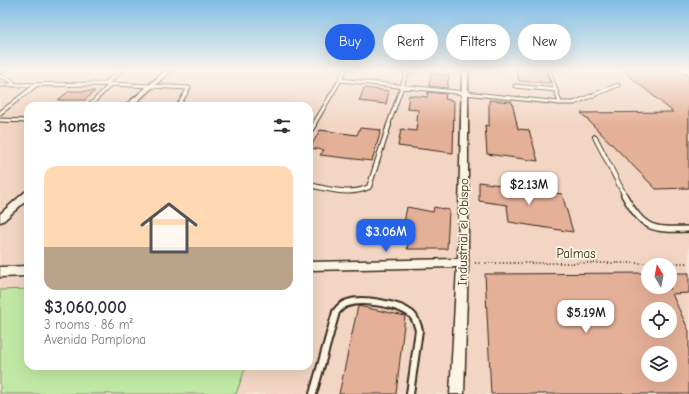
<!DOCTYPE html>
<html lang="en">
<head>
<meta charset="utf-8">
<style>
	body { margin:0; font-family:"Comic Neue",sans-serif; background:#f2f2f3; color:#2b2b33; height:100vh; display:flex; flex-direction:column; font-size:15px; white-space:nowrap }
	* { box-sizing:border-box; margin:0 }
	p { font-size:13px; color:#7c7c81 }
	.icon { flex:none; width:22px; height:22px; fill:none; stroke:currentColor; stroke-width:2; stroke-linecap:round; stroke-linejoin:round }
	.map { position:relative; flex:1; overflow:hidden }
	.panel { position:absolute; left:24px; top:102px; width:289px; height:268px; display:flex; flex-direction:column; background:#fff; border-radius:12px; box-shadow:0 4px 16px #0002 }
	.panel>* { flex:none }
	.top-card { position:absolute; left:325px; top:24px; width:304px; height:36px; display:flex; gap:8px }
	.needle { width:26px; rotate:350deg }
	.fabs { position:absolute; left:641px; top:258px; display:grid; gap:8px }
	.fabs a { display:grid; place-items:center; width:36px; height:36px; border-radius:50%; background:#fff; box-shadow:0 4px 16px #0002; font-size:20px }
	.price { position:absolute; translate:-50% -34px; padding:0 9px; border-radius:8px; background:#fff; color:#222; font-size:13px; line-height:26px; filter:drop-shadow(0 1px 2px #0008) }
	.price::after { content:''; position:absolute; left:50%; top:24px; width:12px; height:9px; margin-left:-6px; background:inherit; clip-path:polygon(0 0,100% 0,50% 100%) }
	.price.on { background:#2563eb; color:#fff }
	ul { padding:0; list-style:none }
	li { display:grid; align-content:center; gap:8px; height:212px; padding:0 20px }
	li span { display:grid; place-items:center; height:124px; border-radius:12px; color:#555 }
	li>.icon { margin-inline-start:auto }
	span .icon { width:72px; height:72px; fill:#fffc; stroke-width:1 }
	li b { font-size:17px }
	h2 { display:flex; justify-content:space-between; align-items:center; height:48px; padding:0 20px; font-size:17px }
	.pill { padding:0 14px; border-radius:18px; background:#fff; box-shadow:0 4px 16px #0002; font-size:14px; line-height:36px }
	.pill.on { background:#2563eb; color:#fff }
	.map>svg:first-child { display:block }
</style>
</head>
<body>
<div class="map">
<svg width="689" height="394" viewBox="0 0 689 394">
	<rect width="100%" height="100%" fill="#f7e7d6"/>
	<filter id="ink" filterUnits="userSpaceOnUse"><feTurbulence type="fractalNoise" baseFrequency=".025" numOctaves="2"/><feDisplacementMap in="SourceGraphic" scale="8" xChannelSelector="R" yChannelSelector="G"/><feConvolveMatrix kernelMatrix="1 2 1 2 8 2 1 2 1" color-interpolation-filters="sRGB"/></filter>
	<g filter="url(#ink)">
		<path fill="#f2d6c3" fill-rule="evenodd" d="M0,70H689V394H0ZM28,106H309V366H28ZM648,265H670V287H648ZM648,309H670V331H648ZM648,353H670V375H648Z"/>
		<path fill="#c1e9a5" stroke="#7e8a62" d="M28,289V366H246L236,394H0V290Z"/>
		<path fill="#e5b098" stroke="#3b2a1e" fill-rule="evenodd" d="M516,70H546L550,83L519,81Z
			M622,70H679L689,76V188L656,189L581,113L673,112Z
			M431,73L449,75L447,88L429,86Z
			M364,88L389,91L386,104L359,101Z
			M69,91H95L85,100H58Z
			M428,92L446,94L445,99L454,101L453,153L398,146L401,129L416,131L418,110L407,109L409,95L427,97Z
			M489,100L512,102L518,129L529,130L538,161L487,154L485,125L489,126Z
			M360,128L381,130L372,161L320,155L324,150L310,148L320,130L357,135Z
			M479,182L562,194L573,232L509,222L507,205L479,201Z
			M407,207L433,212L434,207L449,210L447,249H407L410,235L402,233Z
			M648,273V287H669L670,290V273H689V293L672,294L689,331V394H491L485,274ZM648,309H670V331H648ZM648,353H670V375H648Z
			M358,306L405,316L396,394H339Z"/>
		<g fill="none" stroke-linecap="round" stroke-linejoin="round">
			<g stroke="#3b2a1e" stroke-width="5">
				<path id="lane-far3" d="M0,71L4,70
					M0,76L10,80L15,85
					M340,80L345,70
					M105,84L122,70
					M0,85L111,84L189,88L178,106
					M515,86L556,90
					M560,103H574L618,85
					M89,106L111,84
					M0,113L36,85
					M0,120L28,121
					M313,126L340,80L560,103L549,70
					M388,126L406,75L414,70"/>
			</g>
			<g stroke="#3b2a1e" stroke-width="6">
				<path id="lane-far2" d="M309,133L314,125
					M595,137L625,196
					M309,185C329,189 350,196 369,187L389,125"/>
			</g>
			<g stroke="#3b2a1e" stroke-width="8">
				<path id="lane-far1" d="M624,195C644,230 651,230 689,229"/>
			</g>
			<g stroke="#3b2a1e" stroke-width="10">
				<path id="lane" d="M313,394L336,312C339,308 343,304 348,303C362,298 399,304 411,314C416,318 417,324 419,330L410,394"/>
			</g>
			<g stroke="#3b2a1e" stroke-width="3">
				<path id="street" d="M166,70H172L132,106H125Z
					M462,70H468V263L464,394H450L457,267L309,270V262L458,259Z
					M28,191V199L3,221L0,222V214L25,192Z
					M28,266V276L0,277V267Z"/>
			</g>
			<path stroke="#3b2a1e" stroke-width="2" stroke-dasharray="1 2.5" stroke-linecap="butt" d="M475,263H689"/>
			<use href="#lane-far3" stroke="#fcf5e5" stroke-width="3"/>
			<use href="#lane-far2" stroke="#fcf5e5" stroke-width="4"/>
			<use href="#lane-far1" stroke="#fcf5e5" stroke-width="5"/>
			<use href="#lane" stroke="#fcf5e5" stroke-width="6"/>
			<use href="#street" fill="#fcf5e5" fill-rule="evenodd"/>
		</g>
	</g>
	<linearGradient id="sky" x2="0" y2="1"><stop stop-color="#7fbee6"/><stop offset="0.56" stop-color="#fbf4ed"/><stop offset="1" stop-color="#fbf4ed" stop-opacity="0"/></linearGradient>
	<rect width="689" height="125" fill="url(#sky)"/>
	<g text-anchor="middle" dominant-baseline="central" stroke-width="3.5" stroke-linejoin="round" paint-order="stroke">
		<g font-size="13" fill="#3b2a1e" stroke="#fcf5e5">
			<text transform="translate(463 232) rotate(-89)">Industrial el Obispo</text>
			<text x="576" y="253">Palmas</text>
		</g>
	</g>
</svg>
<div class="fabs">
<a><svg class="needle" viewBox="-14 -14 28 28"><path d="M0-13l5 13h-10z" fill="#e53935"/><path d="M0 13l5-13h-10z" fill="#7c7c81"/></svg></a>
<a><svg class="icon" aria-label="locate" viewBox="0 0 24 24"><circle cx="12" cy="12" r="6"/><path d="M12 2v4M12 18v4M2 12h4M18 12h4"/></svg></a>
<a><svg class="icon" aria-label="layers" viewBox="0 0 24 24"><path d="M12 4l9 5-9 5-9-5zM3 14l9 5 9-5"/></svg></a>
</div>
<b class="price" style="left:529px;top:206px">$2.13M</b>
<b class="price on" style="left:386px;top:253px">$3.06M</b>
<b class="price" style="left:586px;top:334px">$5.19M</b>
<div class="top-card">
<a class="pill on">Buy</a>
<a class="pill">Rent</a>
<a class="pill">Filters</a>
<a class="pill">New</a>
</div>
<section class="panel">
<h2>3 homes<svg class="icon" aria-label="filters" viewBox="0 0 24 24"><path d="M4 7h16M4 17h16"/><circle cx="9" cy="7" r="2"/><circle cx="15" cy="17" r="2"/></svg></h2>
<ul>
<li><span style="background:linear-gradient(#ffd9b3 65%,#b9a48a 0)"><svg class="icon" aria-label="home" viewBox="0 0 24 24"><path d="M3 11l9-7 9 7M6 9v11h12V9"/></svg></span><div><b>$3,060,000</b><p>3 rooms · 86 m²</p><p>Avenida Pamplona</p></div></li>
</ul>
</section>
</div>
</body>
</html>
